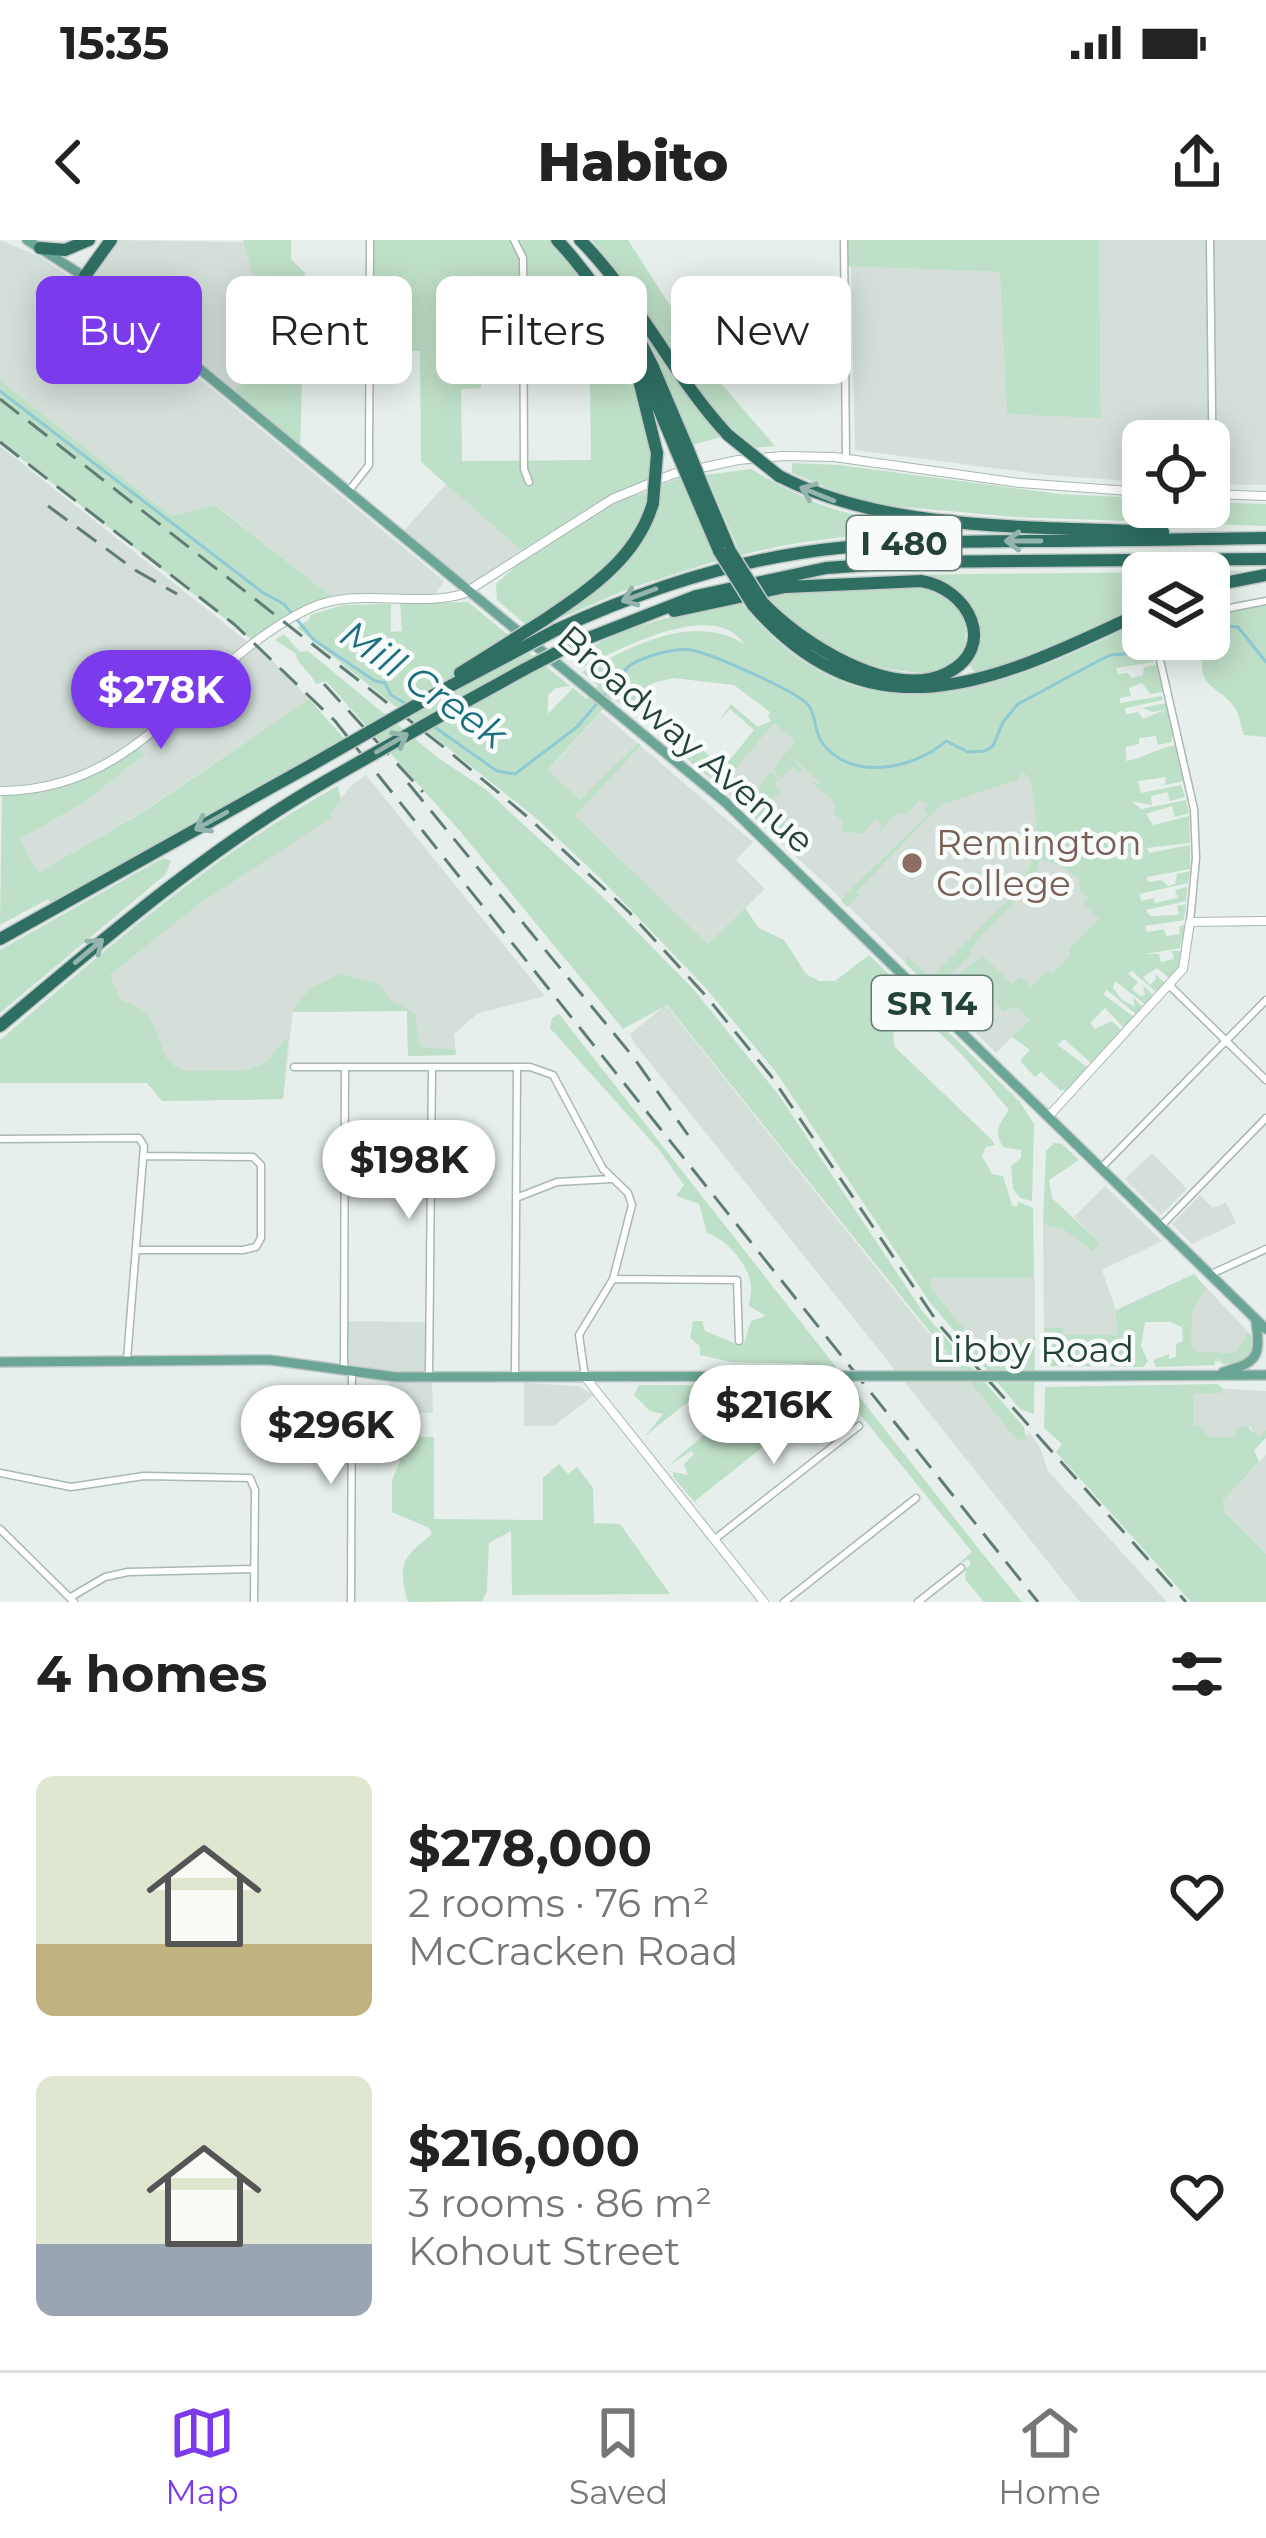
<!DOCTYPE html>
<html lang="en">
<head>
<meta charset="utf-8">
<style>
	body { margin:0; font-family:Montserrat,sans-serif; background:#f2f2f2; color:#222; height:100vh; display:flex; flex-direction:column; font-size:45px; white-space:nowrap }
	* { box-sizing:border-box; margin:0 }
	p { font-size:39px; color:#767676 }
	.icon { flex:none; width:66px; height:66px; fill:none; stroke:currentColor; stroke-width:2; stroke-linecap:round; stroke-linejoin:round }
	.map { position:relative; height:1362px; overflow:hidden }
	.side { display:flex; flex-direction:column; background:#fff; flex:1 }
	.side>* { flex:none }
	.hud { position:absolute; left:36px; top:36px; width:1194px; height:108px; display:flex; gap:24px }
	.tools { position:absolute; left:1122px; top:180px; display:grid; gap:24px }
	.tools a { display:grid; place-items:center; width:108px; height:108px; border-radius:18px; background:#fff; box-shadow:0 6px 30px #0003; font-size:60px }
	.price { position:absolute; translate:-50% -102px; padding:0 27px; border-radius:42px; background:#fff; color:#222; font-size:39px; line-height:78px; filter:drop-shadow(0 3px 6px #0008) }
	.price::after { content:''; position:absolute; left:50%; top:72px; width:36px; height:27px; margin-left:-18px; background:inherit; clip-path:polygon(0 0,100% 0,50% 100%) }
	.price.selected { background:#7c3aed; color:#fff }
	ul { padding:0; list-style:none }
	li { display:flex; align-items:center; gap:36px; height:300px; padding:0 36px }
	li span { display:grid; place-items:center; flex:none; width:336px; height:240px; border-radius:18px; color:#555 }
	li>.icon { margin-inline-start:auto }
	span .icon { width:144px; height:144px; fill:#fffc; stroke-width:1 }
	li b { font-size:51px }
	h2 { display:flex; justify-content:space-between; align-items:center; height:144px; padding:0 36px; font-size:51px }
	.pill { padding:0 42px; border-radius:18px; background:#fff; box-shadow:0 6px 30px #0003; font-size:42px; line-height:108px }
	.pill.selected { background:#7c3aed; color:#fff }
	.status { display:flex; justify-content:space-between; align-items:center; height:84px; padding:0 60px; background:#fff; direction:ltr }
	.status svg { height:33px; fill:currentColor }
	header { display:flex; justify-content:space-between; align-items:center; height:156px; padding:0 36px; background:#fff; font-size:54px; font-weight:800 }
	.dock { display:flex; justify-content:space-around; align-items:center; height:168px; border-top:3px solid #e0e0e0; background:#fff; font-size:33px; color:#767676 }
	.dock a { display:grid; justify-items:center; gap:6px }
	.dock .selected { color:#7c3aed }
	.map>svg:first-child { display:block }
</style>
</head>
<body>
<div class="status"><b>15:35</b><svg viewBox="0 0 49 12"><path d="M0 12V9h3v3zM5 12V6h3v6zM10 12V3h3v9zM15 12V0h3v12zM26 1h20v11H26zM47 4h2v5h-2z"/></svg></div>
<header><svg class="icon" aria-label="back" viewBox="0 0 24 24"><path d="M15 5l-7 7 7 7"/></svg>Habito<svg class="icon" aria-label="share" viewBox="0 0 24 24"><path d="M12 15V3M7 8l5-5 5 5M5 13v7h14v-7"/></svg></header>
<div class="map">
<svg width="1266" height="1362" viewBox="0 0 1266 1362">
	<rect width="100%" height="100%" fill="#e6efeb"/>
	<path fill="#d4dfda" d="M0,0L39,16L107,63L223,158L444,341L435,355L331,356L216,265L171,276L0,140Z
		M111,0L246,2L273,103L232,156L85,36Z
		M1099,0H1266V245L1209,244V201H1143V242L1047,235L855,210L851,25L1001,32L1007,174L1101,177Z
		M0,206L252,405L256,403L309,459L145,570L37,634L20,599L80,565L62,545L0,551Z
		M446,244L524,313L471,351L400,295Z
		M601,472L753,602L736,620L765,649L708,704L537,543Z
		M778,474L916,551L1039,525L1125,656L1030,780L996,813L831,649L719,545Z
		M366,535L545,756L478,773L454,794L456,815L408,816L407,771L293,772L283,859L162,861L147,843H0L110,735L198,665L331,577L329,573L351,546Z
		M666,765L921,1084L1011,1189L1028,1196L1027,1190L1040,1207L1048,1231L1167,1362H1080L635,804L630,794Z
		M1152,913L1187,949L1161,975L1125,939Z
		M1105,946L1162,1001L1102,1030L1117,1073V1095H1044L1043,984L1066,991L1092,1010L1100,1003L1074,977Z
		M1200,955L1213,968L1226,962L1236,983L1192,1004L1172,984Z
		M931,1038H1035V1104L976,1105L931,1049Z
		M1202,1043L1251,1095L1239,1120L1188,1124L1186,1062Z
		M344,1081L430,1082L433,1173H390L389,1137L344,1131Z
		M524,1143L578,1146L594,1155L554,1186H524Z
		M1193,1147L1266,1151V1198L1258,1206L1251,1187L1234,1192L1237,1197H1208L1199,1191L1193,1186Z
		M1266,1215V1314L1225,1271L1223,1261Z"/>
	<path fill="#bfe0c8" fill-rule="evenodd" d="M243,0H291V19L305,33L300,212L232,156L273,103Z
		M370,0H557C571,17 588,33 600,51C636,108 649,175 655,241L626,252L524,313L421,222L420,111L370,110ZM554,99L555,144H590L591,220L462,221L461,149L481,148V100Z
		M592,0H628L717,139L775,206L754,208C685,153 647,67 592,0Z
		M844,0H1099L1101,178L1007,174L1000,32L845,26Z
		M640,88L721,197L692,205Z
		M0,140L171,276L215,265L331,356L278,379L283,383L256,403L0,202Z
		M792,223L839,225L1059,254L1143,258V267H1209V262L1266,264V286L1015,277L893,266L849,257L792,233Z
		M751,229C780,246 811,263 844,272C903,288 971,287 1031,290C933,292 836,290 741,315L706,235Z
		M680,238L716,321L628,349L551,382L598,347L657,264L661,245Z
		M647,252C641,317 575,352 526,385L497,360L496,344C531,310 599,262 647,252Z
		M1243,331L1209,339V333H1143V364C1090,389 1033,426 975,432L968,424C982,346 967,350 898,335Z
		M926,347L960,366C995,468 858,429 813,400C795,388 777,371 764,355Z
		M739,360C857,512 1000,451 1143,380V399H1151L1154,422L1116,428L1118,434L1127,433L1132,438L1143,435L1144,427L1157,425L1163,452L1150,454L1142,443L1129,448L1131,456L1120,458V463L1162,456L1163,460L1125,468L1126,474L1138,472L1143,479L1167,469L1153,472L1142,468L1166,463L1175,501L1172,495V502L1158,505L1156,496L1139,498V504L1126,507V521C1142,519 1159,507 1176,505L1184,541L1160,546L1165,544L1166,537L1138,541L1141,553L1181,545L1185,557L1170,561L1167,552L1151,556L1152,565L1131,561L1141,569L1186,560L1189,573L1175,577L1172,566L1146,574L1153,585L1189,576L1190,603L1147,608L1149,613L1190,605V629L1147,637L1148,642L1162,640L1168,646L1175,644L1177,634L1190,631L1188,643L1140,654L1141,661L1154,658L1155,663L1178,658L1175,650L1187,647L1186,661L1146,670L1150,676L1179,675L1177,666L1186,664L1184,680L1145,686L1147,692L1164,689L1166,696L1180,694L1179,687L1185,684L1183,707L1182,698L1180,708L1146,714H1159L1161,722L1174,719L1172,711H1182L1179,729L1170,739L1157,728L1143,737L1150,745L1156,739L1155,734L1165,743L1157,753L1132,731L1128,734L1138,742L1132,749L1140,756L1145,755L1143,745L1154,756L1146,765L1115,741L1113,748L1122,760L1134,766L1133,757L1142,766L1137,775L1107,750L1103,754L1134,777L1123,787L1105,768L1090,783L1095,789L1112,781L1122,791L1092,824L1064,799L1058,805L1088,828L1057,862L1066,850H1060L1041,832L1035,837L1020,821L1030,810L1012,797L1030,780L1016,766L1003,772L994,759L965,782L939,757L969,725L984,717L1012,744L1020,737L1031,747L1047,731L1052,734L1071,715L1068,710L1099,679L1083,663L1088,657L1080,650L1078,638L1061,626L1039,619L1035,641L976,701L969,716L934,751L905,723L908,717L930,738L1029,639L1025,635C1040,619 1038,553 1027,535L1020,533L1018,540L942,564L856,652L860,655L847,667L841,661L844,656L928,575L924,570L928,565L920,560L905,575L898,572L873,598L882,586L876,579L862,594L841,591L843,582L834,573L836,564L812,542L822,544L789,515L802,530L799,533L792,527L781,538L773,530L795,501L774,483L731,534L735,542L727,552L681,514L686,509L692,512L697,505L723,528L754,490L730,469L719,481L731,464L758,487L771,481L768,476L770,472L734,445L673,438L653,443L631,468L633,474L613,458L548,530L580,560L638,503L641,505L575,576L708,704L745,668L759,688L784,700L806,734L819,741H835L869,715L1020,862L1034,884L1032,961L1020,958L1013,949L1011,926L1021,918V910L1003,907C993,891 1000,883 1009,870C979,834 948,794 908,769C898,781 890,790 895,807L991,899L995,905L986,907L982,916L992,934L1003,936L1012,965L1016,967L1019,962L1033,968L1034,1038H932L931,1048L976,1104H1006L1035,1096L1034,1174L1020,1169L929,1061L776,832L704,746L601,639L536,578L297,388L310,379V375L343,365L391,364V392L402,391L400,363L468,362L570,446L556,448L548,455V474L573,448L586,459L598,446L582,432C630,408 692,371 744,404C714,357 616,411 579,429L573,424C600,388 695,372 739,360Z
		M1266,364V497L1244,495C1241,487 1239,471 1233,465C1218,446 1197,447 1203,415L1194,412L1165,416L1159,399H1209V375Z
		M284,394L300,412L308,411L437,517L485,549L609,663L695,751L778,854L923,1072L1024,1187L1027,1200L1016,1199L667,765L623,789L459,590L326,441L316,444C310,431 299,427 295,413L275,400Z
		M309,459L349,504L54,669L48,659L0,685L2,551L62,545L136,504L144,515L80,565L20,599L38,633L146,570Z
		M771,532L778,539L774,544L781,551L767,567L798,597L788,608L742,566Z
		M338,546L341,560L330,573L332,577L198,665L110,735L121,760C175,776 146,822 187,831C196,832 207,830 216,830C235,831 244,833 262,824C274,817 276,806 288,799L283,859L162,861L147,843H0V800C108,708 213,614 338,546Z
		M163,618L171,621L166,634L0,773V710Z
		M341,734L379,744L391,760L415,773L418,800L423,807L455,810L456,815L408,816L407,771L292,772L310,748Z
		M559,774L978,1308L1022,1362H984L965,1339L966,1330L954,1339L971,1324L968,1319L946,1335L972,1312L846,1157L813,1167L695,1261L700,1268L673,1237V1232L688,1235L684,1224L694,1214L691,1211L668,1226L705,1194L706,1159L693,1158L645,1196L663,1174L650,1171L634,1155L639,1145H824L805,1124L731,1122L700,1115V1106L690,1098L693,1081H702L705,1091L739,1105L744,1103L751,1081L766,1076L749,1066C749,1059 752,1053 751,1046C749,1024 726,999 707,993L699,964L676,956L684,945L660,911L550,788L552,778Z
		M1054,903L1062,904L1079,920L1049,940L1052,958L1100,1003L1092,1011L1066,991L1043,984L1046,911Z
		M1194,1034L1206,1048L1192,1072L1191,1107L1197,1112L1236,1113L1248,1092L1254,1101L1253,1115L1242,1123L1221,1124L1220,1118L1214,1119L1215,1125L1156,1127L1153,1120L1169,1114V1119L1176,1117V1104L1183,1101L1182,1087L1170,1082H1145L1141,1106L1148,1121L1143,1127L1044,1126V1088H1063L1064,1095H1117L1116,1070Z
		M1217,1144L1223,1148L1221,1153L1193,1154V1186H1199L1209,1197H1236L1234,1190L1246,1186L1259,1197L1266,1190V1198L1254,1210L1259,1222L1223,1261L1225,1272L1266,1314V1362H1191L1056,1212L1062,1204L1044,1188L1045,1147Z
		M434,1197V1279L543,1280V1238L559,1224L568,1234L577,1227L593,1248L594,1283L620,1284L670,1354L512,1355L511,1291L489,1303L487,1351L482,1361L408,1362C396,1321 405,1317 432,1294L429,1288L392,1272V1240L400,1221L391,1206L394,1198Z"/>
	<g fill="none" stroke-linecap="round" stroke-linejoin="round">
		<path stroke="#8ec9d4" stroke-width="3" d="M0,151L262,352L284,364L314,400L375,441L385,443L391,455L408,465
			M1209,395L1226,386L1238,387L1266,422
			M433,486L497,531L515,534L577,487L629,426C642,417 675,407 691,410C709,413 800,452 809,466C816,476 814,490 821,501C849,543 915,529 946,501L968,512L985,511L993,506L1003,482L1018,464L1098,421L1111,415L1152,412L1203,399"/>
		<g stroke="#a8b8b2" stroke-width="9">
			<path id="minor" d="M514,0L523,18L524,229L529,242
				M844,0L846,218
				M1210,0L1213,254
				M348,252L369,225L370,0
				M1209,372L1266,361
				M1155,400V399
				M1160,420L1194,569L1196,618L1190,682
				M1169,745L1266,840
				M294,827H530L553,835L603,929L628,953L632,965L613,1039L579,1095L585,1137
				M0,899L139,898L144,906L127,1120
				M1101,928L1266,760
				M516,958L557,942L611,939
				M1160,987L1266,878
				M136,1010H243L256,1007L261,998V925L253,917L144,916
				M1209,1035L1266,1009
				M613,1039L737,1040L739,1101
				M344,1129L345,827
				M429,1135L432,827
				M515,1135L517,827
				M0,1233L71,1247L144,1236L250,1238L255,1250L254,1362
				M0,1289L74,1362
				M715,1299L859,1186
				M71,1357L105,1337L128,1332L253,1329
				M351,1362L352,1132
				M784,1362L916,1258
				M918,1362L961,1328"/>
		</g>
		<g stroke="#a8b8b2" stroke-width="10">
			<path id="tertiary" d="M1209,254L1266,256
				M0,551C145,551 192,425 308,369C356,346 413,368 463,354L612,259L673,234L738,220L783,216L834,217L1020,243L1143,252
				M1048,877L1183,729L1190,682L1266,681
				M585,1137L764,1362"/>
		</g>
		<g stroke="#c2cac8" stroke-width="12">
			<path id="primary" d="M27,0L99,46L725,562L1266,1089
				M0,1122L270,1120L396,1137L817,1136
				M1223,1132C1257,1122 1261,1118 1256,1082
				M1082,1136L1266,1135"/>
		</g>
		<g stroke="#c2cac8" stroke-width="15">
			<path id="motorway" d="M557,0C615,61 645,134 676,210
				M580,0C638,58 672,135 728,195
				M40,8L65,10L89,0
				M85,36L111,0
				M617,56L653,127L687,207
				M639,140L657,213
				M779,236C888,293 1041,286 1163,292
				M703,247L730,311
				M693,250L719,311
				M1209,346L1266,335
				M753,365C874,506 1006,436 1143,372
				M674,371L785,347L921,341C968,348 999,407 947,433C891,461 800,402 763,363
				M544,380C590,349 637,318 653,263
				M556,390C634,354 715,326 800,313C875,301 952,302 1028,301C1107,301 1187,299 1266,298
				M573,404L696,356L826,328L911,322L1266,319
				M460,433L500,408
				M439,452L509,415
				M458,466L525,429
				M0,699L313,524
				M0,786C105,698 206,610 326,541"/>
		</g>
		<use href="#minor" stroke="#fff" stroke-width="6"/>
		<use href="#tertiary" stroke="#fff" stroke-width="8"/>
		<use href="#primary" stroke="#6aa596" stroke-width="9"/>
		<use href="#motorway" stroke="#2f6f62" stroke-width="12"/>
		<path stroke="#5f7d75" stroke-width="3" stroke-dasharray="24 12" stroke-linecap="butt" d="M0,159L446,509L530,579L629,672L706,756L771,836L940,1086L1186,1362
			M0,202L234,384L335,481L1038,1362
			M48,266L135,330L177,354
			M324,444L423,552
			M408,543L634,818L688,895"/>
		<g stroke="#c2cac8" stroke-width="12" stroke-linecap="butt">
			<path id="primary-bridge" d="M817,1136H1082"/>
		</g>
		<g stroke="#c2cac8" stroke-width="15" stroke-linecap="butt">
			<path id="motorway-bridge" d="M728,195L779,236
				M687,207L703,247
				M676,210L693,250
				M653,263L657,213
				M719,311L753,365
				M730,311L763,363
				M500,408L544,380
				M509,415L556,390
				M525,429L573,404
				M313,524L439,452
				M326,541L458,466"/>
		</g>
		<use href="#primary-bridge" stroke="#6aa596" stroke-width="9"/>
		<use href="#motorway-bridge" stroke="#2f6f62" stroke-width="12"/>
	</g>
	<defs><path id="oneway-shaft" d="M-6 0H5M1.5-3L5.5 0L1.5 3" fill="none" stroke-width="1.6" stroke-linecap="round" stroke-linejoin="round" transform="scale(3)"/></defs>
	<g stroke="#93b5ae">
		<use href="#oneway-shaft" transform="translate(817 254) rotate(-158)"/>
		<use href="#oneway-shaft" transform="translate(1023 301) rotate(180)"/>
		<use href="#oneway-shaft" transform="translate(639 355) rotate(160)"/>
		<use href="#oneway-shaft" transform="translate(392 503) rotate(-30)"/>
		<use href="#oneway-shaft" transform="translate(211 581) rotate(151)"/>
		<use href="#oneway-shaft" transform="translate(89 711) rotate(-40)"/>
	</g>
	<circle fill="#8d6e63" stroke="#f7fbf9" stroke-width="4.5" cx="912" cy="623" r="12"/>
	<g text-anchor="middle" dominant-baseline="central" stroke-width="9" stroke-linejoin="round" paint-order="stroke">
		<g fill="#f7fbf9" stroke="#637a73" stroke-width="3">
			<rect x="847" y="276" width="114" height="54" rx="9"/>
			<rect x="872" y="736" width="120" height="54" rx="9"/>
		</g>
		<g font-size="33" font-weight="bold" fill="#24423a">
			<text x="904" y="303">I 480</text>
			<text x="932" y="763">SR 14</text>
		</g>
		<g font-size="36" fill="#24423a" stroke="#f7fbf9">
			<text transform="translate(686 499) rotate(41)">Broadway Avenue</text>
			<text x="1033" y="1109">Libby Road</text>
		</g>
		<g font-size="36" fill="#785e54" stroke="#f7fbf9" text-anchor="start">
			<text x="936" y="602">Remington<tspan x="936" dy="41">College</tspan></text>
		</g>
		<g font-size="39" font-style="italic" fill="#1c6f80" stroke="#f7fbf9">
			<text transform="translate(424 444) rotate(35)">Mill Creek</text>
		</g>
	</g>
</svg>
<div class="tools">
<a><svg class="icon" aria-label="locate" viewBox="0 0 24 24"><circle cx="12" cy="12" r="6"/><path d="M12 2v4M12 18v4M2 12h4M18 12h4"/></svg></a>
<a><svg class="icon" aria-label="layers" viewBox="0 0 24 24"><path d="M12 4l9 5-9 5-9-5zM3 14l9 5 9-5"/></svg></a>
</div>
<b class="price selected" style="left:161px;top:512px">$278K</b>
<b class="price" style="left:409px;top:982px">$198K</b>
<b class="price" style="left:774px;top:1227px">$216K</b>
<b class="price" style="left:331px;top:1247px">$296K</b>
<div class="hud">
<a class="pill selected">Buy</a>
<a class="pill">Rent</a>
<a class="pill">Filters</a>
<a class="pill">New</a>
</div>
</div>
<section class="side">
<h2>4 homes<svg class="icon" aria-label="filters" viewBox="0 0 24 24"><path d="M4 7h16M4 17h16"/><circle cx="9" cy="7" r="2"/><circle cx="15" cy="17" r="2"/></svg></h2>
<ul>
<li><span style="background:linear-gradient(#dfe7d0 70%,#c2b280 0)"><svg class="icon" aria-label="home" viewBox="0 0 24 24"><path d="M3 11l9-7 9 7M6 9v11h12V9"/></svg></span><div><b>$278,000</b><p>2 rooms · 76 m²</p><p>McCracken Road</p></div><svg class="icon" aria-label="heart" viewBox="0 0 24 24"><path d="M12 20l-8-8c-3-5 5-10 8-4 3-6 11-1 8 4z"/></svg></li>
<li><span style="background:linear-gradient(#dfe7d0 70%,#9aa5b1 0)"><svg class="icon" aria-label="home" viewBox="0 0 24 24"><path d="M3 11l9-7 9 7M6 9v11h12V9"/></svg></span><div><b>$216,000</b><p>3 rooms · 86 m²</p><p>Kohout Street</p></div><svg class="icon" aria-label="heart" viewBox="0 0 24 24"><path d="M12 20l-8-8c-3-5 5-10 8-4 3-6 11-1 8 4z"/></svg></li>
</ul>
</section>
<nav class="dock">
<a class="selected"><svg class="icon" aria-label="map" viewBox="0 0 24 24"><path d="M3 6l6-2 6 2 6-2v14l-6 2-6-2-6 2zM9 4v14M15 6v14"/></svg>Map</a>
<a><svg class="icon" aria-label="saved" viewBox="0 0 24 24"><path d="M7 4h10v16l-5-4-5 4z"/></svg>Saved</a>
<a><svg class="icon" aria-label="home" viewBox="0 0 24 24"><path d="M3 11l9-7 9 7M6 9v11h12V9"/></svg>Home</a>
</nav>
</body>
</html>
